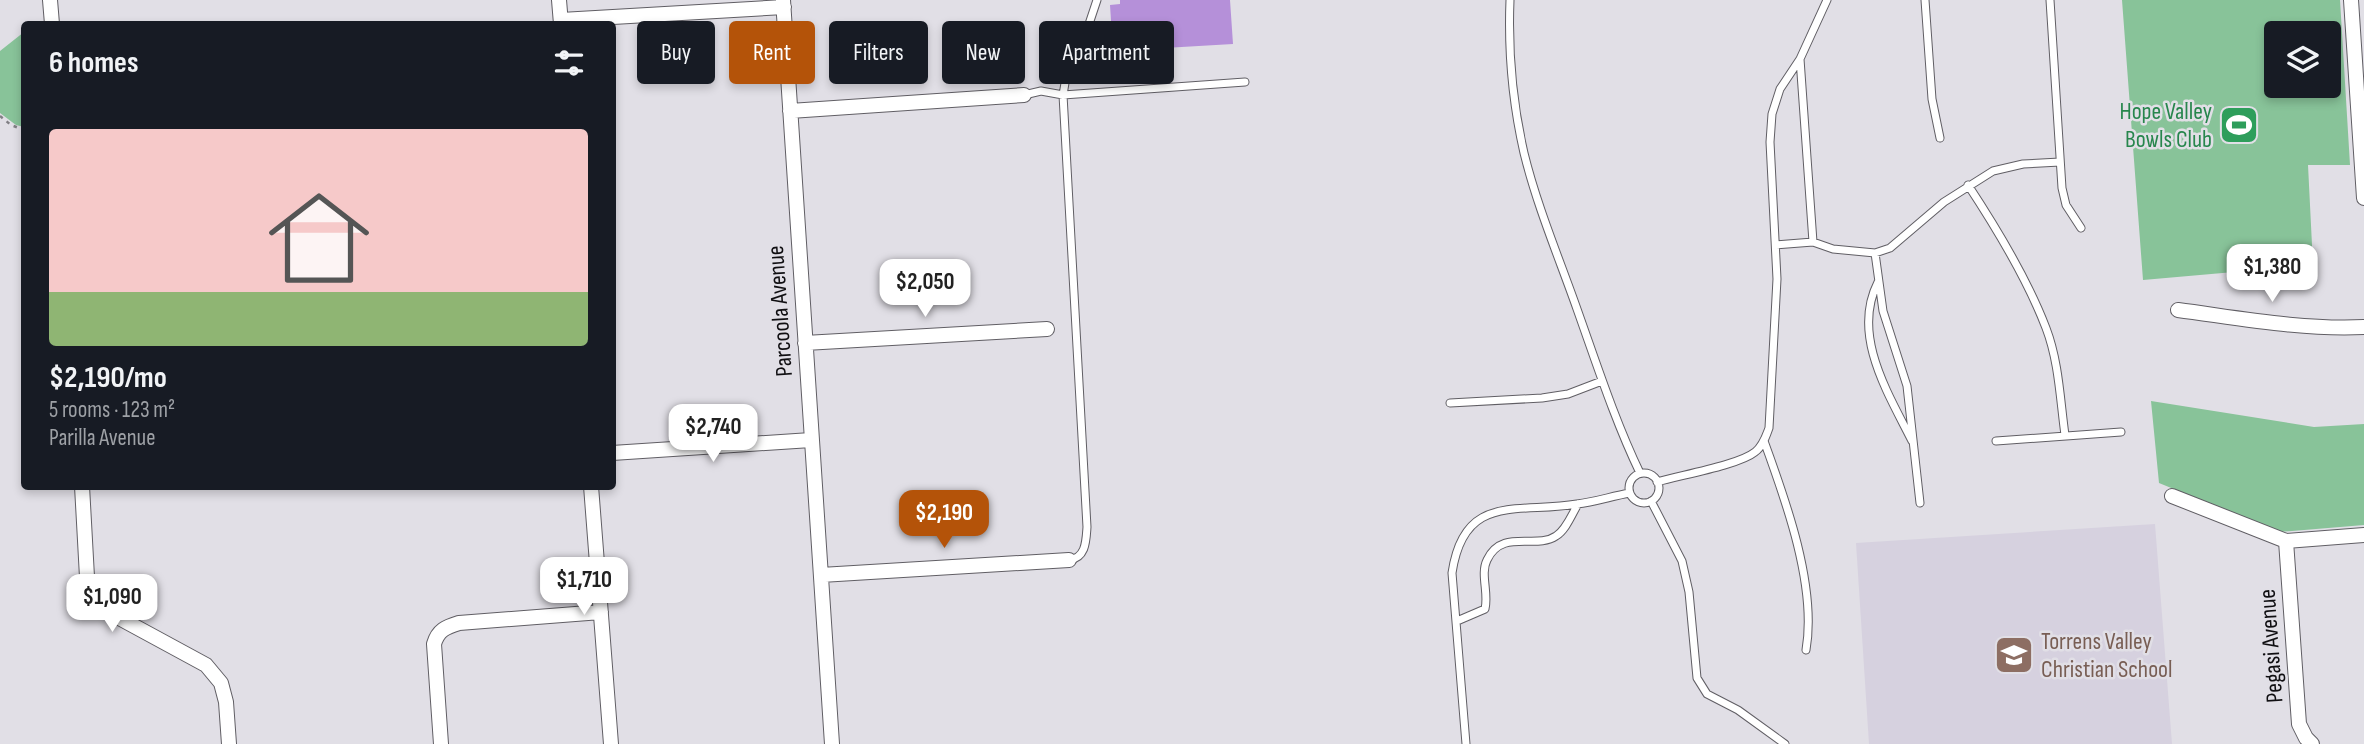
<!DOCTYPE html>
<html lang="en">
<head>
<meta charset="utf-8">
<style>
	body { margin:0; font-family:"Sofia Sans Condensed",sans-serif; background:#242831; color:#f1f3f6; height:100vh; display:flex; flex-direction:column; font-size:26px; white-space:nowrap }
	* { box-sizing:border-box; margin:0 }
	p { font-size:23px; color:#9ea1a6 }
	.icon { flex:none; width:38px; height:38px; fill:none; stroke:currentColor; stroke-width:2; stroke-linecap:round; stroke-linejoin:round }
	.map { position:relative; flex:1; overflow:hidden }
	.sheet { position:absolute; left:21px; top:21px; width:595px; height:469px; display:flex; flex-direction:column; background:#171b24; border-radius:7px; box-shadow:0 4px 10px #0003 }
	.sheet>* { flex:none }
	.top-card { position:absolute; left:637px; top:21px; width:665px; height:63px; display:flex; gap:14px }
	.tools { position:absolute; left:2264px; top:21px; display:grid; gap:14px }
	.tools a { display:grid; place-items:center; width:77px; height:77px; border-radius:7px; background:#171b24; box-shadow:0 4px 10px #0003; font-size:35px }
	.price { position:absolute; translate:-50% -60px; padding:0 16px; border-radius:14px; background:#fff; color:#222; font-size:23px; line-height:46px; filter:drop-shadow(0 2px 4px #0008) }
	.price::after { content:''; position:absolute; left:50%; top:42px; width:21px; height:16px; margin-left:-10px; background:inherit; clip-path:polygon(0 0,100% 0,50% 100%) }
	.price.on { background:#b45309; color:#fff }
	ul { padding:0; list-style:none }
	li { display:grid; align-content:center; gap:14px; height:371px; padding:0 28px }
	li+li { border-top:2px solid #363941 }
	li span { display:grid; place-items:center; height:217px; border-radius:7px; color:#555 }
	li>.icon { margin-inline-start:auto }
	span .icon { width:126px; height:126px; fill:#fffc; stroke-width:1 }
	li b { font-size:30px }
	h2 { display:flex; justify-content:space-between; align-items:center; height:84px; padding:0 28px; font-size:30px }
	.tag { padding:0 24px; border-radius:7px; background:#171b24; box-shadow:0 4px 10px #0003; font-size:24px; line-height:63px }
	.tag.on { background:#b45309; color:#fff }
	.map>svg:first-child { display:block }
</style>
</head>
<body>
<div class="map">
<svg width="2364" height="744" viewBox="0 0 2364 744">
	<rect width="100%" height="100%" fill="#e1dfe6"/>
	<path fill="#d6d1df" d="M2155,524L2172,744H1869L1856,543Z"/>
	<path fill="#88c399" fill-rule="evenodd" d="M2122,0H2340L2350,165H2308L2313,265L2143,280ZM2329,33V86H2277V33Z
		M24,32V127L16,125L0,113V51Z
		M2151,401L2314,427L2364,424V525L2279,532L2159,483Z"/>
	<path fill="#b590d9" d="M1120,0H1230L1233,44L1113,51L1110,5L1120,4Z"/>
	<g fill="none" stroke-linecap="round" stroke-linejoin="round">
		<g stroke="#605e64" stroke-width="9">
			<path id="lane" d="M1097,0L1088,27L1069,59L1063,95L1245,82
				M1510,0C1508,50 1513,105 1524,153C1537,206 1559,258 1577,309C1597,365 1615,421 1640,473
				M1925,0L1932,99L1940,138
				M2050,0L2062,188L2066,205L2081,228
				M1800,59L1813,242
				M1024,95L1041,91L1063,95L1087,527C1086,541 1086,558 1069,560
				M1968,185C1997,229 2027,278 2046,328C2059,362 2060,399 2065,435
				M1776,245L1813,242L1833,249L1875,253L1890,248L1944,202L1993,171L2023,164L2060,162
				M1875,253L1883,311L1907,386L1920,503
				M1878,282C1851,335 1888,393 1912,441
				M1450,403L1542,398L1568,394L1602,381
				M1764,441C1786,501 1817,587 1806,650
				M1996,441L2121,432
				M1629 488a15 15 0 1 1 30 0a15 15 0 1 1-30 0Z
				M1657,482C1681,475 1739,465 1755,452C1763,446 1766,436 1769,428L1777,279L1770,142L1772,114L1780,89L1800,59L1827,0
				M1651,501L1682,561L1689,592L1697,678L1707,694L1738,710L1785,744
				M1457,621L1485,609C1489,593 1480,574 1487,560C1502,528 1536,550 1556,536C1566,530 1572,514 1578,504
				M1466,744L1452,573C1464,492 1518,514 1577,504C1595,502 1612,496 1630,493"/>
		</g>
		<g stroke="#605e64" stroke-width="16">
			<path id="street" d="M50,0L52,24
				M559,0L561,24
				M783,0L832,744
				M2351,0L2364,198
				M561,20L784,7
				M790,111L1024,95
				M2178,310C2239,318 2302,330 2364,327
				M805,343L1047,329
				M612,453L811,440
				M82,486L87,577L96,600L112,614L206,665L221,683L226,702L229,744
				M591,486L611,744
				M2172,496L2286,541L2364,535
				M2286,541L2299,724L2306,738L2312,744
				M821,575L1069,560
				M441,744L434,644C438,630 446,627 459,623L601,612"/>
		</g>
		<path stroke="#807f84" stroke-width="2.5" stroke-dasharray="3.5 5" stroke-linecap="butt" d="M0,116L11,125L24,130"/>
		<use href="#lane" stroke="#fff" stroke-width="7"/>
		<use href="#street" stroke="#fff" stroke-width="14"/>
	</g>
	<defs>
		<g id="stadium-square" transform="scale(2.0125)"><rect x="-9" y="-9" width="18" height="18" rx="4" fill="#2e9e5b" stroke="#e1dfe6"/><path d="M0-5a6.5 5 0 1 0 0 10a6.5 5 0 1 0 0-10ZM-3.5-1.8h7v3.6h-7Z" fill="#fff"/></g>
		<g id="school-square" transform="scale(2.0125)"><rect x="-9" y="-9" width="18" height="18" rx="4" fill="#8d6e63" stroke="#e1dfe6"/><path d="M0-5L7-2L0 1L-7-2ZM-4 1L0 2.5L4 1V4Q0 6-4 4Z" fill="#fff"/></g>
	</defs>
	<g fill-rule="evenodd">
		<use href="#stadium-square" x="2239" y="125"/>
		<use href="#school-square" x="2014" y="655"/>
	</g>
	<g text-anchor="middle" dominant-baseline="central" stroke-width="5" stroke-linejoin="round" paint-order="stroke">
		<g font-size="24" fill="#27864d" stroke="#e1dfe6" text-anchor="end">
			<text x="2212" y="111">Hope Valley<tspan x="2212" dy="28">Bowls Club</tspan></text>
		</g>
		<g font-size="24" fill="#100f12" stroke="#e1dfe6">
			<text transform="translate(780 311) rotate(-94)">Parcoola Avenue</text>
			<text transform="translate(2271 646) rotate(-94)">Pegasi Avenue</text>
		</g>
		<g font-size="24" fill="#785e54" stroke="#e1dfe6" text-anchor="start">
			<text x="2041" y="641">Torrens Valley<tspan x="2041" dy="28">Christian School</tspan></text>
		</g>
	</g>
</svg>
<div class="tools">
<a><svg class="icon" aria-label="layers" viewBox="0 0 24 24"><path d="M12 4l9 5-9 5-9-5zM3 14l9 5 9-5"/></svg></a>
</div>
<b class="price" style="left:2272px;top:304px">$1,380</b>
<b class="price" style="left:925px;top:319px">$2,050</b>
<b class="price" style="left:713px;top:464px">$2,740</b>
<b class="price on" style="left:944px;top:550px">$2,190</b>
<b class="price" style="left:584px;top:617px">$1,710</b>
<b class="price" style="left:112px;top:634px">$1,090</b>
<div class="top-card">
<a class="tag">Buy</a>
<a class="tag on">Rent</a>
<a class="tag">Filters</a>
<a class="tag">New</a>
<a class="tag">Apartment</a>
</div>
<section class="sheet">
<h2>6 homes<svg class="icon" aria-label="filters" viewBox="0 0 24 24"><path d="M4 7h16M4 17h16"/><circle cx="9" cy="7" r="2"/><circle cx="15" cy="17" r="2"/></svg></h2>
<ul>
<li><span style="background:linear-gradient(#f6c9c9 75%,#8fb573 0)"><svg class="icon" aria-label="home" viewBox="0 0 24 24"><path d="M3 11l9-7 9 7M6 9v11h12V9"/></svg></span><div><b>$2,190/mo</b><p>5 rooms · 123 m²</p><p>Parilla Avenue</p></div></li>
</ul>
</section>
</div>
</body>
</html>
